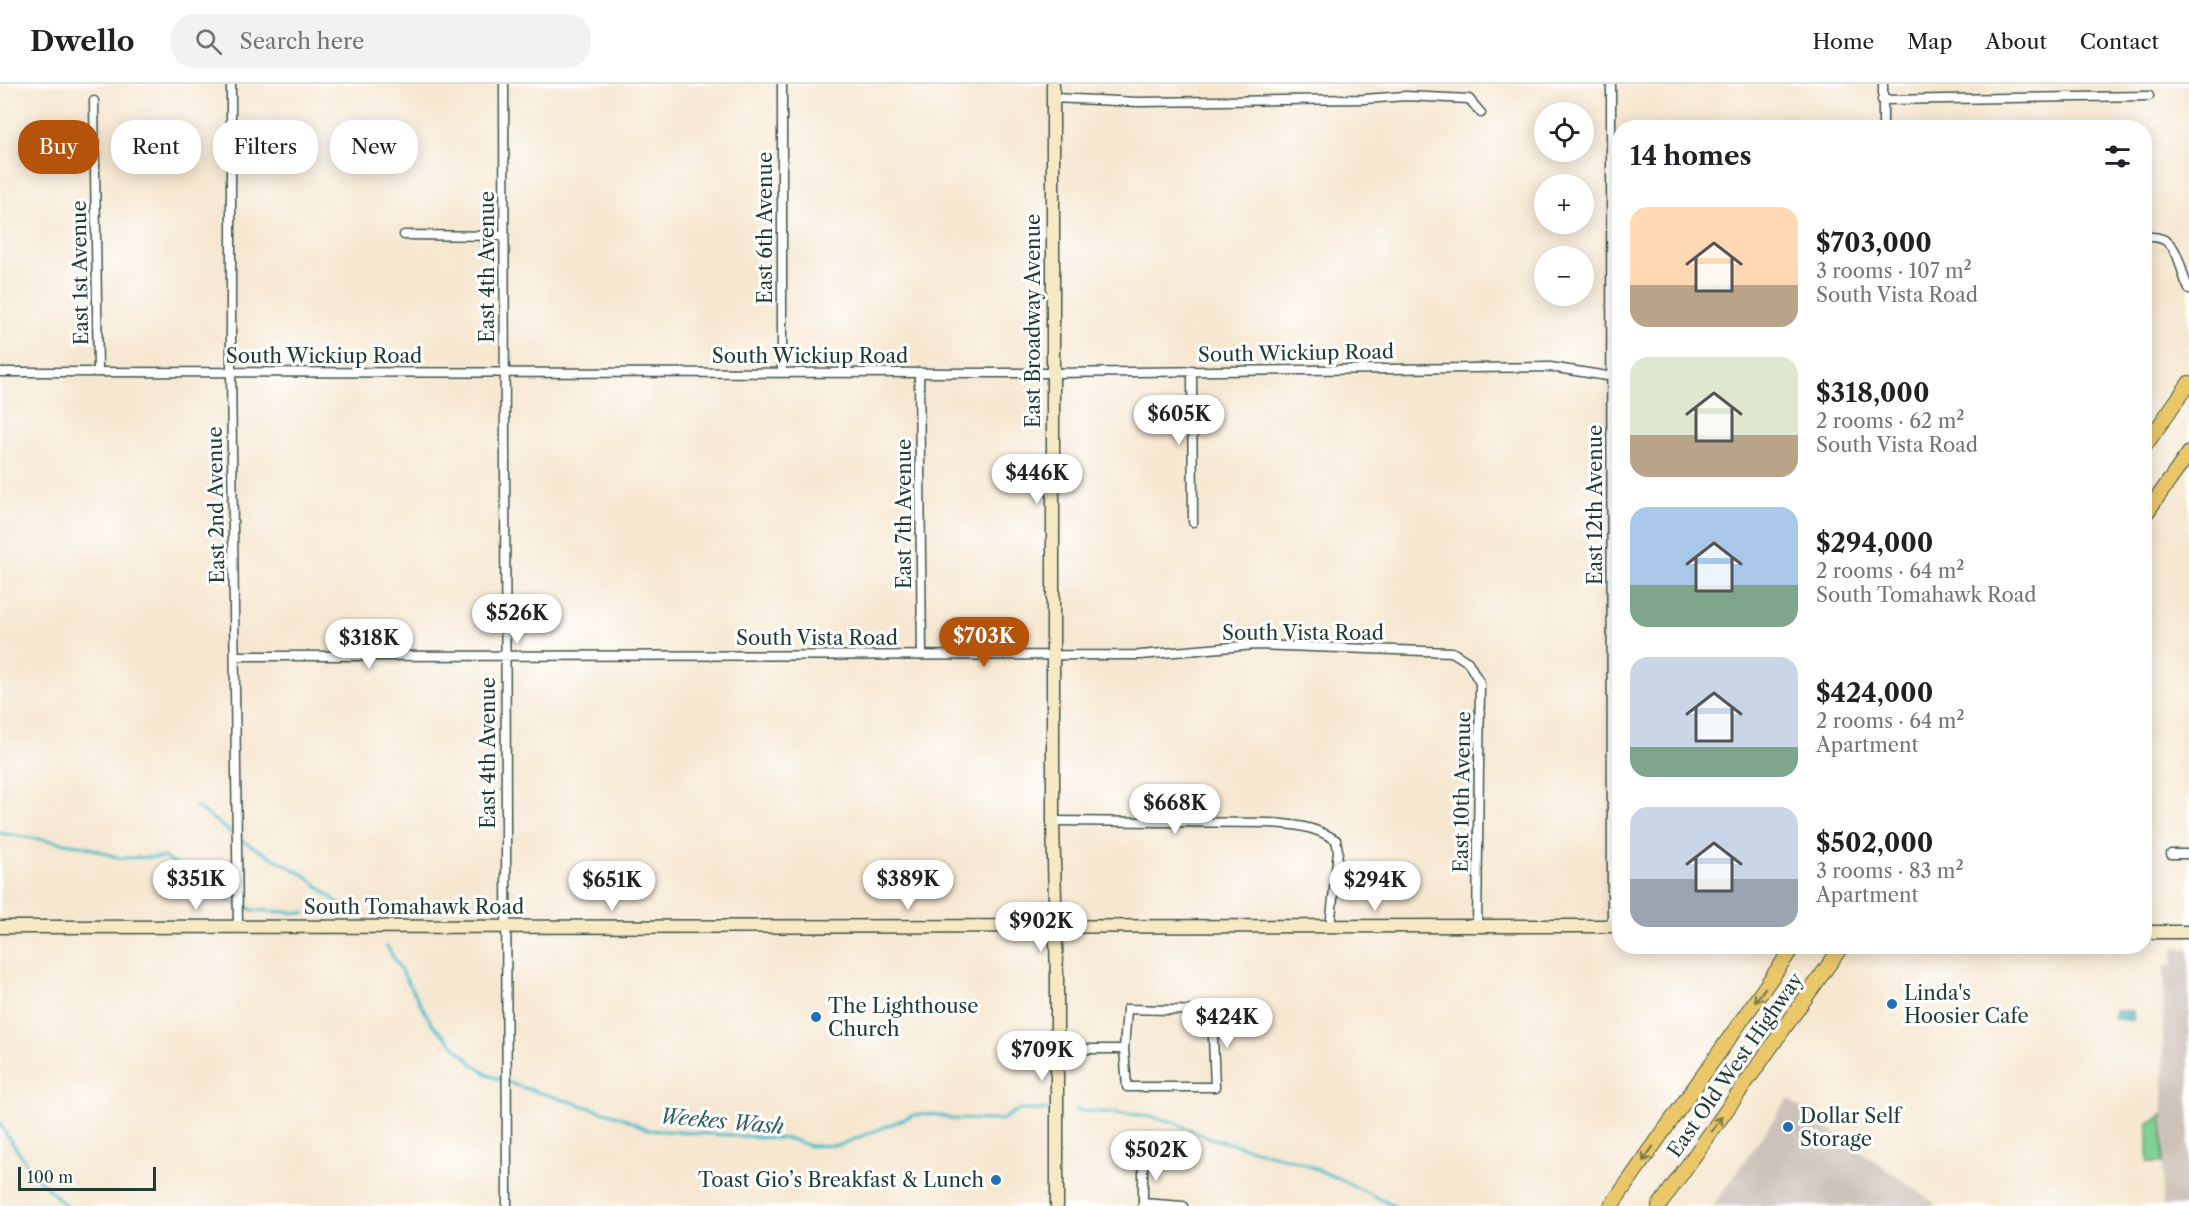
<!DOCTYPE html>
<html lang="en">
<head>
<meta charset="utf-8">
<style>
	body { margin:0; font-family:"Libre Caslon Text",serif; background:#f2f2f2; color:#202124; height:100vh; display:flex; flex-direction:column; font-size:22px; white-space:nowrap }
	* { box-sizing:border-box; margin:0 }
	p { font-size:20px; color:#757577 }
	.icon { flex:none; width:33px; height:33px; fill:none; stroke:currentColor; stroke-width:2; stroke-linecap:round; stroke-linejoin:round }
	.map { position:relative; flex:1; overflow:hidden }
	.drawer { position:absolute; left:1612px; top:36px; width:540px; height:834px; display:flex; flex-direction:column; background:#fff; border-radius:24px; box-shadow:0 3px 15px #0003 }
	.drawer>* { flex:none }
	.guide { position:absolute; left:18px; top:36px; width:570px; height:54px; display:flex; gap:12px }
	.buttons { position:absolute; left:1534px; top:18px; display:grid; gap:12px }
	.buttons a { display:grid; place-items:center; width:60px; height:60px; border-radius:50%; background:#fff; box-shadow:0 3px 15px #0003; font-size:30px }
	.scale { position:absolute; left:18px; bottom:15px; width:138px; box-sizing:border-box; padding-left:6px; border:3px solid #1f3d34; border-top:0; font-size:16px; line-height:21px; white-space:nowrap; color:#1f3d34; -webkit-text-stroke:4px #fff; paint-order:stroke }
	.price { position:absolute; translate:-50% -51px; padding:0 14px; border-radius:21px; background:#fff; color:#222; font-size:20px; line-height:39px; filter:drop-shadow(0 2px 3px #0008) }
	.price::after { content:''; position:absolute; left:50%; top:36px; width:18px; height:14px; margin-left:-9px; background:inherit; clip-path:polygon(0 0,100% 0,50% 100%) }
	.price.active { background:#b45309; color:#fff }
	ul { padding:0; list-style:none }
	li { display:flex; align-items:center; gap:18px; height:150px; padding:0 18px }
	li span { display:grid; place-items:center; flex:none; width:168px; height:120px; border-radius:18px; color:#555 }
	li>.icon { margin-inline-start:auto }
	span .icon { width:72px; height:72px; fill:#fffc; stroke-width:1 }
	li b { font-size:26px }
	h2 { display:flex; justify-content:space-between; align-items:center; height:72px; padding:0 18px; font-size:26px }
	.pill { padding:0 21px; border-radius:24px; background:#fff; box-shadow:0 3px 15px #0003; font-size:21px; line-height:54px }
	.pill.active { background:#b45309; color:#fff }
	header { display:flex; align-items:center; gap:36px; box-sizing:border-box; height:84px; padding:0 30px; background:#fff; border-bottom:2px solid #e0e0e0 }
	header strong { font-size:28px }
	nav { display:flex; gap:33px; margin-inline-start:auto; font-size:21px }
	.search { width:420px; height:54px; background:#f2f2f2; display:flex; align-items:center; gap:15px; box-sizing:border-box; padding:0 21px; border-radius:24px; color:#757577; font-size:22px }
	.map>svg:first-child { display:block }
</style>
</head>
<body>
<header>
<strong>Dwello</strong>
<div class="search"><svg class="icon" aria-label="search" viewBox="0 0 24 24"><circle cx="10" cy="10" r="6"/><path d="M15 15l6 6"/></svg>Search here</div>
<nav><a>Home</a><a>Map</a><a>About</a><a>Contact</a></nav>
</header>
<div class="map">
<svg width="2189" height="1122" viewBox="0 0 2189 1122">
	<rect width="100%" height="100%" fill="#fff"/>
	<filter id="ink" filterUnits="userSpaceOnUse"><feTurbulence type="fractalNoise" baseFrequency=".0167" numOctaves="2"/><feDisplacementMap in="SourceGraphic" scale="12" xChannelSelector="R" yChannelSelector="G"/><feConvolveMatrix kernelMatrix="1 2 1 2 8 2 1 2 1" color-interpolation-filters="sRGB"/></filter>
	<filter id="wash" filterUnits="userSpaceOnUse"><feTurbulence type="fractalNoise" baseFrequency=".008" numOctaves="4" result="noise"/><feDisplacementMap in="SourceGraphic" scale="24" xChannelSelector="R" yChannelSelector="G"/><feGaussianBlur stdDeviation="1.35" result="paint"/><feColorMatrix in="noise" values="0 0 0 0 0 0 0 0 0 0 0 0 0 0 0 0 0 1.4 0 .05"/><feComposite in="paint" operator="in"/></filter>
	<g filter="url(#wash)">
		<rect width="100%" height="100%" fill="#f6e7d0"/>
		<path fill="#cdc2b9" d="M2173,865H2189V1122H2162L2164,882L2173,881Z
			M1788,1015L1857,1065L1939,1122H1713Z"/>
		<path fill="#80d293" stroke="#508864" stroke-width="1.5" d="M2163,1031V1079H2148V1040Z"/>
		<path fill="#50bccb" stroke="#387c80" stroke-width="1.5" d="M2115,927H2133V936L2115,935Z"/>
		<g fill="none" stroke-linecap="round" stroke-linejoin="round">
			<path stroke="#50bccb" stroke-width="3" d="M196,722L239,755L306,792L351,830
				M0,749L84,762L119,774L164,773L182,784H195L228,817L253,826L305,829
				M387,862L432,940L473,980L488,991L521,1003L621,1033L649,1046L790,1055L810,1062L840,1061L914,1031L933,1030L953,1035L1001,1036L1018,1026H1047
				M1075,1026L1140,1031L1171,1037L1210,1054L1300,1078L1344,1097L1394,1122
				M0,1038L2,1044L35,1092L66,1122"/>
		</g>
	</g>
	<g filter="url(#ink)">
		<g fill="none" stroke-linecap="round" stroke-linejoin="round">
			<g stroke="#3f564b" stroke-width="11">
				<path id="street" d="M231,0V288L238,842
					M504,0L507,1122
					M1611,0L1612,842
					M1053,14L1138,18L1364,15L1406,12L1469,15L1481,29
					M1882,16L2149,12
					M94,17L98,288
					M1883,44V0
					M404,151L504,152
					M2145,153C2182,150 2177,183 2189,205
					M1192,286L1193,438
					M0,288L1052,289L1550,283L1620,294
					M782,288V0
					M919,288L922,571
					M235,572L1140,571L1255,561L1452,568L1468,578L1480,599L1477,843
					M1053,737L1267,739C1292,740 1314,742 1336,756L1338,767L1330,843
					M2171,770H2189
					M1127,925L1212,927L1215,1003H1127L1124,965Z
					M1057,965H1124
					M1143,1074V1122
					M1143,1119L1183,1122"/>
			</g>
			<g stroke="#3f564b" stroke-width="15">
				<path id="secondary" d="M1053,0V737L1057,896V1122
					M0,843L1620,842
					M2145,848H2189"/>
			</g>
			<g stroke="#3f564b" stroke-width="16">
				<path id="primary" d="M2145,362L2189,299
					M2145,431L2189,369
					M1611,1122L1794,862
					M1659,1122L1842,862"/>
			</g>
			<use href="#street" stroke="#fff" stroke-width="8"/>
			<use href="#secondary" stroke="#f7e9c3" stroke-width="12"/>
			<use href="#primary" stroke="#eac769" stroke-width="14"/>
		</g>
		<defs><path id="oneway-shaft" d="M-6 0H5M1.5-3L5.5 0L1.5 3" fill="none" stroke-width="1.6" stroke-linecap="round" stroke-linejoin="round" transform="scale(1.5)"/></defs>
		<g stroke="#7a7b4c">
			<use href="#oneway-shaft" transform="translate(1760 911) rotate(125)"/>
			<use href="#oneway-shaft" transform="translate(1717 1040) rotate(-55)"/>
			<use href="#oneway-shaft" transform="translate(1648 1070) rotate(125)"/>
		</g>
	</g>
	<g fill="#1f6fb2" stroke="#fff" stroke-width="2">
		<circle cx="1892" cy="920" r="6"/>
		<circle cx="816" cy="933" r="6"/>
		<circle cx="1788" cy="1043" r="6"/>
		<circle cx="996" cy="1096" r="6"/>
	</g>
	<g text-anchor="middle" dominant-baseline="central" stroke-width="6" stroke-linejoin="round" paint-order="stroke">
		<g font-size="20" fill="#1f3d34" stroke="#fff">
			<text transform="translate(765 144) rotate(-90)">East 6th Avenue</text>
			<text transform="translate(487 183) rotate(-90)">East 4th Avenue</text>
			<text transform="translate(80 189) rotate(-91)">East 1st Avenue</text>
			<text transform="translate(1033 237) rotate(-90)">East Broadway Avenue</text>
			<text transform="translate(1296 269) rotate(-1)">South Wickiup Road</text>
			<text x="324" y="272">South Wickiup Road</text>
			<text x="810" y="272">South Wickiup Road</text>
			<text transform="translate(216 421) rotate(-91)">East 2nd Avenue</text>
			<text transform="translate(1595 421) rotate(-90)">East 12th Avenue</text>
			<text transform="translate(904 430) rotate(-90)">East 7th Avenue</text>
			<text x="1303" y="549">South Vista Road</text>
			<text x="817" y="554">South Vista Road</text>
			<text transform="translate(488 669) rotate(-90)">East 4th Avenue</text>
			<text transform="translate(1462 708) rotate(-89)">East 10th Avenue</text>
			<text x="414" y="823">South Tomahawk Road</text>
			<text transform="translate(1735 981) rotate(-55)">East Old West Highway</text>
		</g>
		<g font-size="20" fill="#1f3d34" stroke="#fff" text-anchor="start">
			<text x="1904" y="909">Linda's<tspan x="1904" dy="23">Hoosier Cafe</tspan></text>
			<text x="828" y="922">The Lighthouse<tspan x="828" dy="23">Church</tspan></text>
			<text x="1800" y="1032">Dollar Self<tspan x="1800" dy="23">Storage</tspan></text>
			<text x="984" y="1096" text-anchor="end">Toast Gio’s Breakfast &amp; Lunch</text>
		</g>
		<g font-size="21" font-style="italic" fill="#2e6361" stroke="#fff">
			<text transform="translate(722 1037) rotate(5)">Weekes Wash</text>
		</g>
	</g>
</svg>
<div class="buttons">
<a><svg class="icon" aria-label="locate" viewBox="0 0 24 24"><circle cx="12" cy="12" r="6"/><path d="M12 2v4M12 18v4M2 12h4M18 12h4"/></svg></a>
<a>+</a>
<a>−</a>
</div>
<div class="scale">100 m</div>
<b class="price" style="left:1179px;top:362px">$605K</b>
<b class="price" style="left:1037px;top:421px">$446K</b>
<b class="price" style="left:517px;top:561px">$526K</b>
<b class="price active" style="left:984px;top:584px">$703K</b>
<b class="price" style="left:369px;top:586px">$318K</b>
<b class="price" style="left:1175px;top:751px">$668K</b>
<b class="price" style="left:196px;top:827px">$351K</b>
<b class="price" style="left:908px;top:827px">$389K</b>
<b class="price" style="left:612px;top:828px">$651K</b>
<b class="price" style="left:1375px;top:828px">$294K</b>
<b class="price" style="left:1041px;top:869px">$902K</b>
<b class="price" style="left:1227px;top:965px">$424K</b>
<b class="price" style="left:1042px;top:998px">$709K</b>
<b class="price" style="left:1156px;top:1098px">$502K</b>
<div class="guide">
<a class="pill active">Buy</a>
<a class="pill">Rent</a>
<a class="pill">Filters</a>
<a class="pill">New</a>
</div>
<section class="drawer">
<h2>14 homes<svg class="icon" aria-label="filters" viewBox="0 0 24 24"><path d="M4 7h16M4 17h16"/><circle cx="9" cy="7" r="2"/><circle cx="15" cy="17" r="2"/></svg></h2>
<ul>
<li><span style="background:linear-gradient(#ffd9b3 65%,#b9a48a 0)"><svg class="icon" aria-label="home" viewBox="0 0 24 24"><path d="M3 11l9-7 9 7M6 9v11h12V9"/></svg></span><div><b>$703,000</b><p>3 rooms · 107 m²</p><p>South Vista Road</p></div></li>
<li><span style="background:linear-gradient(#dfe7d0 65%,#b9a48a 0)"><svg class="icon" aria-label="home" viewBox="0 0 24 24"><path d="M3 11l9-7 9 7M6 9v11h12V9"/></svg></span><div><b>$318,000</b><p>2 rooms · 62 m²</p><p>South Vista Road</p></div></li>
<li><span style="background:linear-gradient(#a9c7e8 65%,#7fa58c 0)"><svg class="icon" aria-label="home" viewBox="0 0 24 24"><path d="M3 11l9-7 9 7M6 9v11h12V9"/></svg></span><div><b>$294,000</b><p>2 rooms · 64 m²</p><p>South Tomahawk Road</p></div></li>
<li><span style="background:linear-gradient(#c9d6e8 75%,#7fa58c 0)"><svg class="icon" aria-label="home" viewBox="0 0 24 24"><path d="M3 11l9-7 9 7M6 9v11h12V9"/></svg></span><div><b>$424,000</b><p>2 rooms · 64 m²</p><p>Apartment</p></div></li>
<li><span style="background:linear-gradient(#c9d6e8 60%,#9aa5b1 0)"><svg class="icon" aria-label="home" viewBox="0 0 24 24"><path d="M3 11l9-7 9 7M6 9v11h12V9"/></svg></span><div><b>$502,000</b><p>3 rooms · 83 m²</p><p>Apartment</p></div></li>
</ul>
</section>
</div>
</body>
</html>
